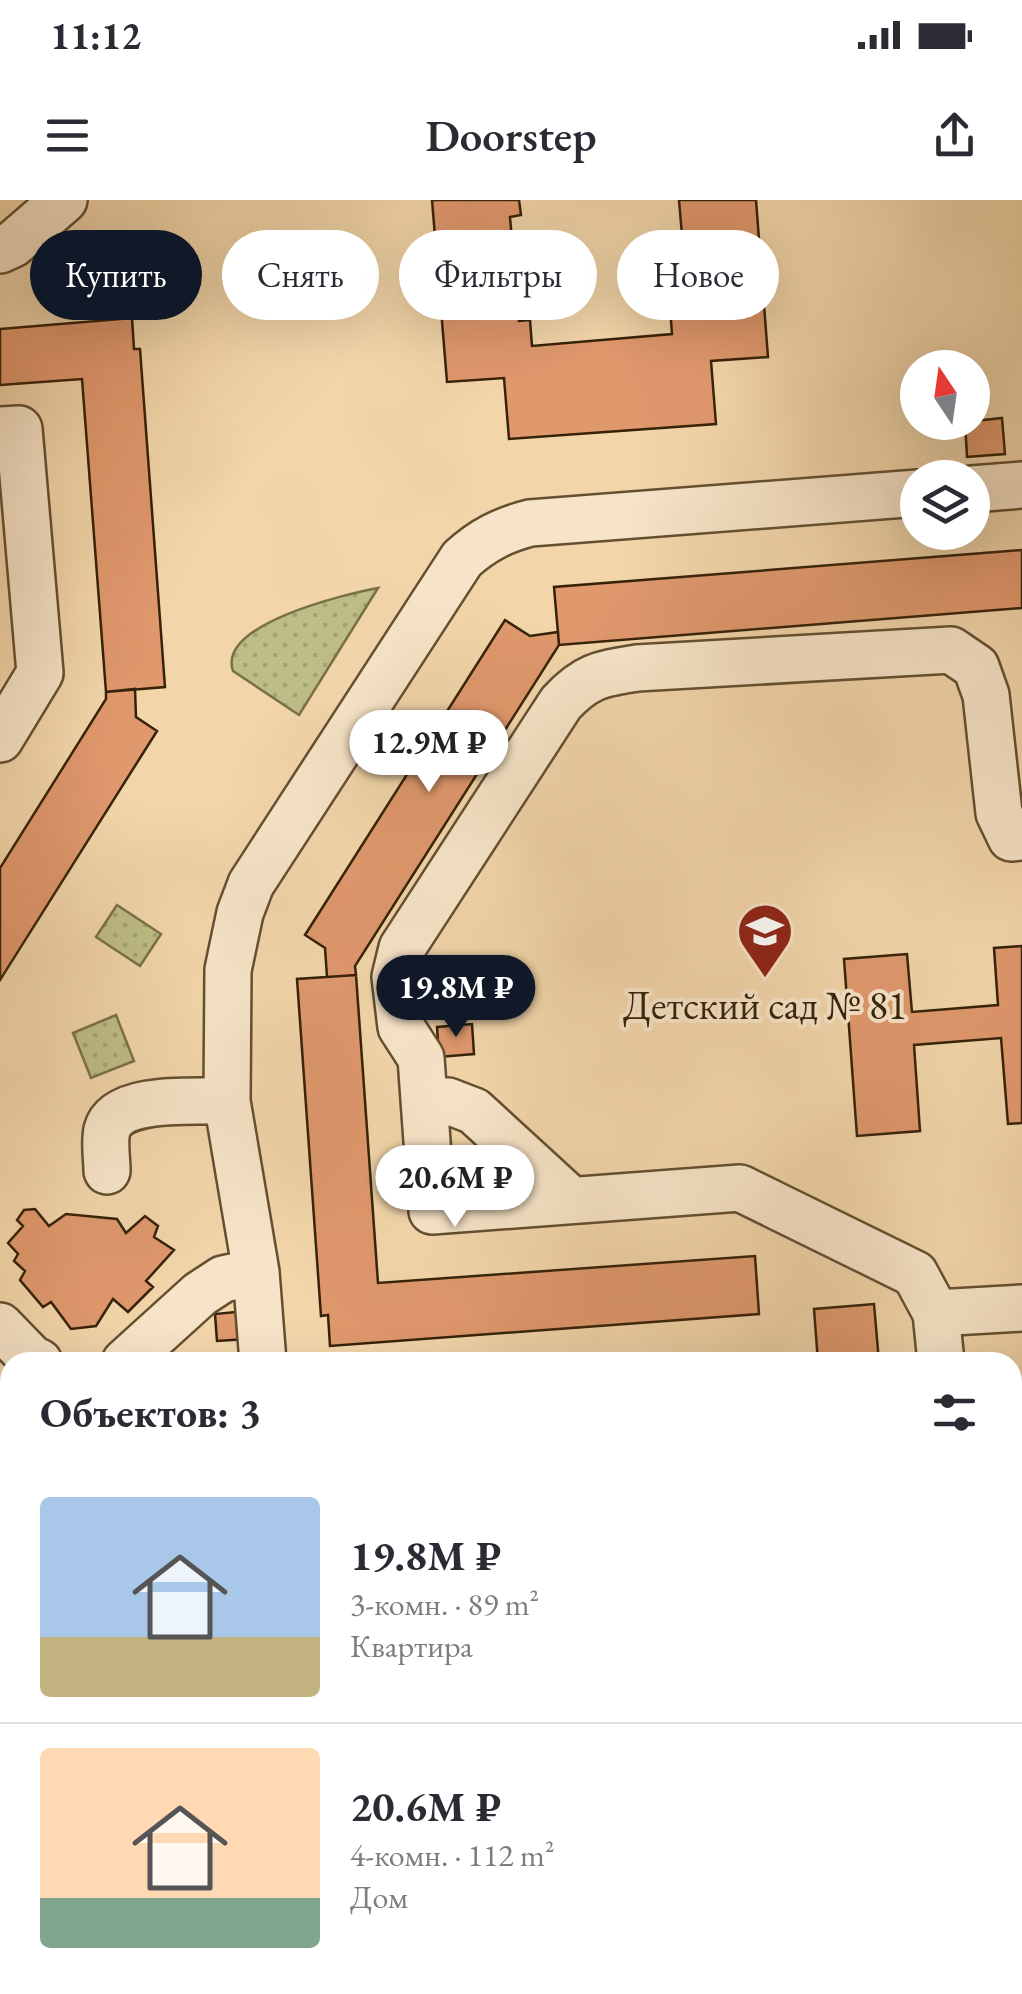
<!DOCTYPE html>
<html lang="ru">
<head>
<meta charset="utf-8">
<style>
	body { margin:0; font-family:"EB Garamond",serif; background:#f2f2f3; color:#2b2b33; height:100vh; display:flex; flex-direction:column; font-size:38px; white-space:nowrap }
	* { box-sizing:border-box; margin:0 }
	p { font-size:32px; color:#7c7c81 }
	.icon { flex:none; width:55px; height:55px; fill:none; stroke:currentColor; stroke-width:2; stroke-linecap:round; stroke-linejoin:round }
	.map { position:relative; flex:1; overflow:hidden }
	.drawer { position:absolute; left:0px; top:1152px; width:1022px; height:642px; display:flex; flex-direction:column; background:#fff; border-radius:30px 30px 0 0; box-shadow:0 10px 40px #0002 }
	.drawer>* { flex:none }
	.banner { position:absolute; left:30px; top:30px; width:962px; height:90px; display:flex; gap:20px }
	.needle { width:65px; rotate:347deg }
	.buttons { position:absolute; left:900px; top:150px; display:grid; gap:20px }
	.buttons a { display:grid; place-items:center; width:90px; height:90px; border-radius:50%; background:#fff; box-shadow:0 10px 40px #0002; font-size:50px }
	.price { position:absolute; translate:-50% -85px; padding:0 22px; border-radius:35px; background:#fff; color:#222; font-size:32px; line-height:65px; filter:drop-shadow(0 2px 5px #0008) }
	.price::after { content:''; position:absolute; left:50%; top:60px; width:30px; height:22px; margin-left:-15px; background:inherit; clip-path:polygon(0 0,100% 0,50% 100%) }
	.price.selected { background:#111827; color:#fff }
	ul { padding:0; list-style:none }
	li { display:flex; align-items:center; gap:30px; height:250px; padding:0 40px }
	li+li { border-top:2px solid #e1e1e2 }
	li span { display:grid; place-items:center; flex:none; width:280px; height:200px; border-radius:10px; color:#555 }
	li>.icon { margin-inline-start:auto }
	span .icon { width:120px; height:120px; fill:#fffc; stroke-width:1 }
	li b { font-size:42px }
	h2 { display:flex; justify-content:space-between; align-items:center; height:120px; padding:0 40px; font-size:42px }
	.pill { padding:0 35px; border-radius:45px; background:#fff; box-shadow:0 10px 40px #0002; font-size:35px; line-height:90px }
	.pill.selected { background:#111827; color:#fff }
	.status { display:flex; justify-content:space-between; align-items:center; height:70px; padding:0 50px; background:#fff; direction:ltr }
	.status svg { height:28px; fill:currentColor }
	header { display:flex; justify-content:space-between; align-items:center; height:130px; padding:0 40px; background:#fff; font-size:45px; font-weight:600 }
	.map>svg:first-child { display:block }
</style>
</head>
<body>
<div class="status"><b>11:12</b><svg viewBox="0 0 49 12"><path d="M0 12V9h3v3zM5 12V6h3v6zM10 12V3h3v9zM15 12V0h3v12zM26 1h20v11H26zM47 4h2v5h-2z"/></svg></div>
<header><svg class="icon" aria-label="menu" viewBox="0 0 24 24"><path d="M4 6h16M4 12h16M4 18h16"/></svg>Doorstep<svg class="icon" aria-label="share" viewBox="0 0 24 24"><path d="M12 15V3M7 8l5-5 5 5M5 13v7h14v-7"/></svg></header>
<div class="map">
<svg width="1022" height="1794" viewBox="0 0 1022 1794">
	<defs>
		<pattern id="grass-tufts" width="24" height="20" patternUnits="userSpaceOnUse" patternTransform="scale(2.5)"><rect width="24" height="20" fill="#bebd86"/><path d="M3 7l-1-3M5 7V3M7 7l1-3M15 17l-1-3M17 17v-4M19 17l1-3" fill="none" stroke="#a4a272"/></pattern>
		<pattern id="park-dots" width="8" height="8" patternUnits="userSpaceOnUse" patternTransform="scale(2.5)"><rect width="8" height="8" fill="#bebd86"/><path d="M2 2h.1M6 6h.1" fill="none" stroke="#a4a272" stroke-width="1.8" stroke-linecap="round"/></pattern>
	</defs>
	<rect width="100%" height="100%" fill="#f2d6aa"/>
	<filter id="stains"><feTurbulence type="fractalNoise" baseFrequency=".002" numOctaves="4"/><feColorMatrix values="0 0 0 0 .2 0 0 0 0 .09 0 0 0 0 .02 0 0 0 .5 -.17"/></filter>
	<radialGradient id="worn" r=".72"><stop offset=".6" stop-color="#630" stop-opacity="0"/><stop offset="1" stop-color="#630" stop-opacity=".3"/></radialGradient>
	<path fill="url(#grass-tufts)" stroke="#7a7048" stroke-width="2.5" d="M245,1785H766L767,1794H246Z"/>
	<path fill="url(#park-dots)" stroke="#7a7048" stroke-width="2.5" d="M378,388L299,515L233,471C217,424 346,394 378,388Z
		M117,705L161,734L140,766L96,737Z
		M116,815L134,861L91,878L73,833Z"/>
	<path fill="#e0986d" stroke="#352209" stroke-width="2.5" d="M432,0H519L521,15L510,17L519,121L530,120L532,146L672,134L670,107L688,105L679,0H756L768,157L711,161L716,224L509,239L504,178L447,182Z
		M132,118L134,149H140L165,487L106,492L82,179L0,185V129Z
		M1002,218L1005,254L967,257L965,222Z
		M1022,350V408L559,445L554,387Z
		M505,420L530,436L558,432L559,445L355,766L356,775L327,777L325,748L305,735Z
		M135,489L136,517L157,531L0,780V668L106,499V492Z
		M1022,746V923L1008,924L1001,838L914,845L920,931L857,936L844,759L907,754L912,812L998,805L994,748Z
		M356,775L378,1083L755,1056L759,1114L330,1146L328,1115L321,1116L297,779Z
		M472,824L474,854L439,857L437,827Z
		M35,1009L49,1026L66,1014L117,1019L126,1033L145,1016L158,1026L154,1037L174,1050L146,1081L153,1087L128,1112L113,1099L96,1126L71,1129L51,1102L43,1107L20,1080L25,1071L14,1061L18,1054L8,1043L23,1026L17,1020L24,1010Z
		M874,1104L879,1162H818L814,1109Z
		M245,1111L247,1139L217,1141L215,1114Z
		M1022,1290V1350L1012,1351V1291Z
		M1022,1589V1651H1012V1590Z
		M0,1666H3L9,1729H2L4,1744H10V1785H48L49,1794H0Z
		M864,1785H923L924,1794H865Z"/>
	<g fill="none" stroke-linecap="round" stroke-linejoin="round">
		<g stroke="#644f31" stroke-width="50">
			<path id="minor" d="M0,50L13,44L64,0
				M0,230L19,229L40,473L0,539
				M972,289L1022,285
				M425,901H448L474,911L571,1000
				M107,971C107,958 104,942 107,930C117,894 198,902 227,901
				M936,1113L1022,1108
				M0,1126L32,1159L39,1162
				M125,1162L200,1094L223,1079L256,1072
				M263,1162L256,1072L227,901L228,770L240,713L251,684L462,359C483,340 503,330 530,323L918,293
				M941,1162L936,1113L915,1074L740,988L432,1011L421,858L401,827L395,777L402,748L561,503C587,475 601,474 637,468L951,450L976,467L986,495L999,613L1011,638L1022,637
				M1012,1210L1022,1209
				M0,1240L10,1244
				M1012,1472H1022
				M0,1549H10
				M1012,1703L1022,1714
				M81,1785L82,1794
				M179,1785V1794
				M803,1785V1794
				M961,1785L962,1794"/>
		</g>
		<use href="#minor" stroke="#f7e4c8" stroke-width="45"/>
	</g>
	<defs>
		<g id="school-pin" transform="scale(2.875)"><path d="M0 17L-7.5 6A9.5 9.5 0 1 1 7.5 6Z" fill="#8f2418" stroke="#f7e4c8"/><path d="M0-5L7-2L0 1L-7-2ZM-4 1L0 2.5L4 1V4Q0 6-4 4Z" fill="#fff"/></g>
	</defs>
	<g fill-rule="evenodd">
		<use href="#school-pin" x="765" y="731"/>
	</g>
	<g text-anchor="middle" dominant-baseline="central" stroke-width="8" stroke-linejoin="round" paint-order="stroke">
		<g font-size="40" fill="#352209" stroke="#f7e4c8">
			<text x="765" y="805">Детский сад № 81</text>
		</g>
	</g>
	<rect width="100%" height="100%" filter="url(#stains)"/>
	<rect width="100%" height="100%" fill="url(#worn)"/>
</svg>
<div class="buttons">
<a><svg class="needle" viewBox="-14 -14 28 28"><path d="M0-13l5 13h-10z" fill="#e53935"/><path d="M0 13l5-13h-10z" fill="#7c7c81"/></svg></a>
<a><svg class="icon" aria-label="layers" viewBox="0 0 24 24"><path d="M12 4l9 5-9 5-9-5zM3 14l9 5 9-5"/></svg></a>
</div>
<b class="price" style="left:429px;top:595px">12.9M ₽</b>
<b class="price selected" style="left:456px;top:840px">19.8M ₽</b>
<b class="price" style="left:455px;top:1030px">20.6M ₽</b>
<div class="banner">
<a class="pill selected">Купить</a>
<a class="pill">Снять</a>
<a class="pill">Фильтры</a>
<a class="pill">Новое</a>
</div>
<section class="drawer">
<h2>Объектов: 3<svg class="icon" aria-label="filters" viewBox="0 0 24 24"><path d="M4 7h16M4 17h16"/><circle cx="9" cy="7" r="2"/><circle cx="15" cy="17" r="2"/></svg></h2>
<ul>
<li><span style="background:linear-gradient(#a9c7e8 70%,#c2b280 0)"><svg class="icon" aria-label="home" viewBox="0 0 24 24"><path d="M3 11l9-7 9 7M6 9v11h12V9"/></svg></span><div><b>19.8M ₽</b><p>3-комн. · 89 m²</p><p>Квартира</p></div></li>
<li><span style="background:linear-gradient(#ffd9b3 75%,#7fa58c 0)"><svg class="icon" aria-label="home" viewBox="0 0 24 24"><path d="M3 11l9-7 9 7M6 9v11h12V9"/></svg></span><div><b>20.6M ₽</b><p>4-комн. · 112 m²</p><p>Дом</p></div></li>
</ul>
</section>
</div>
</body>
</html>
